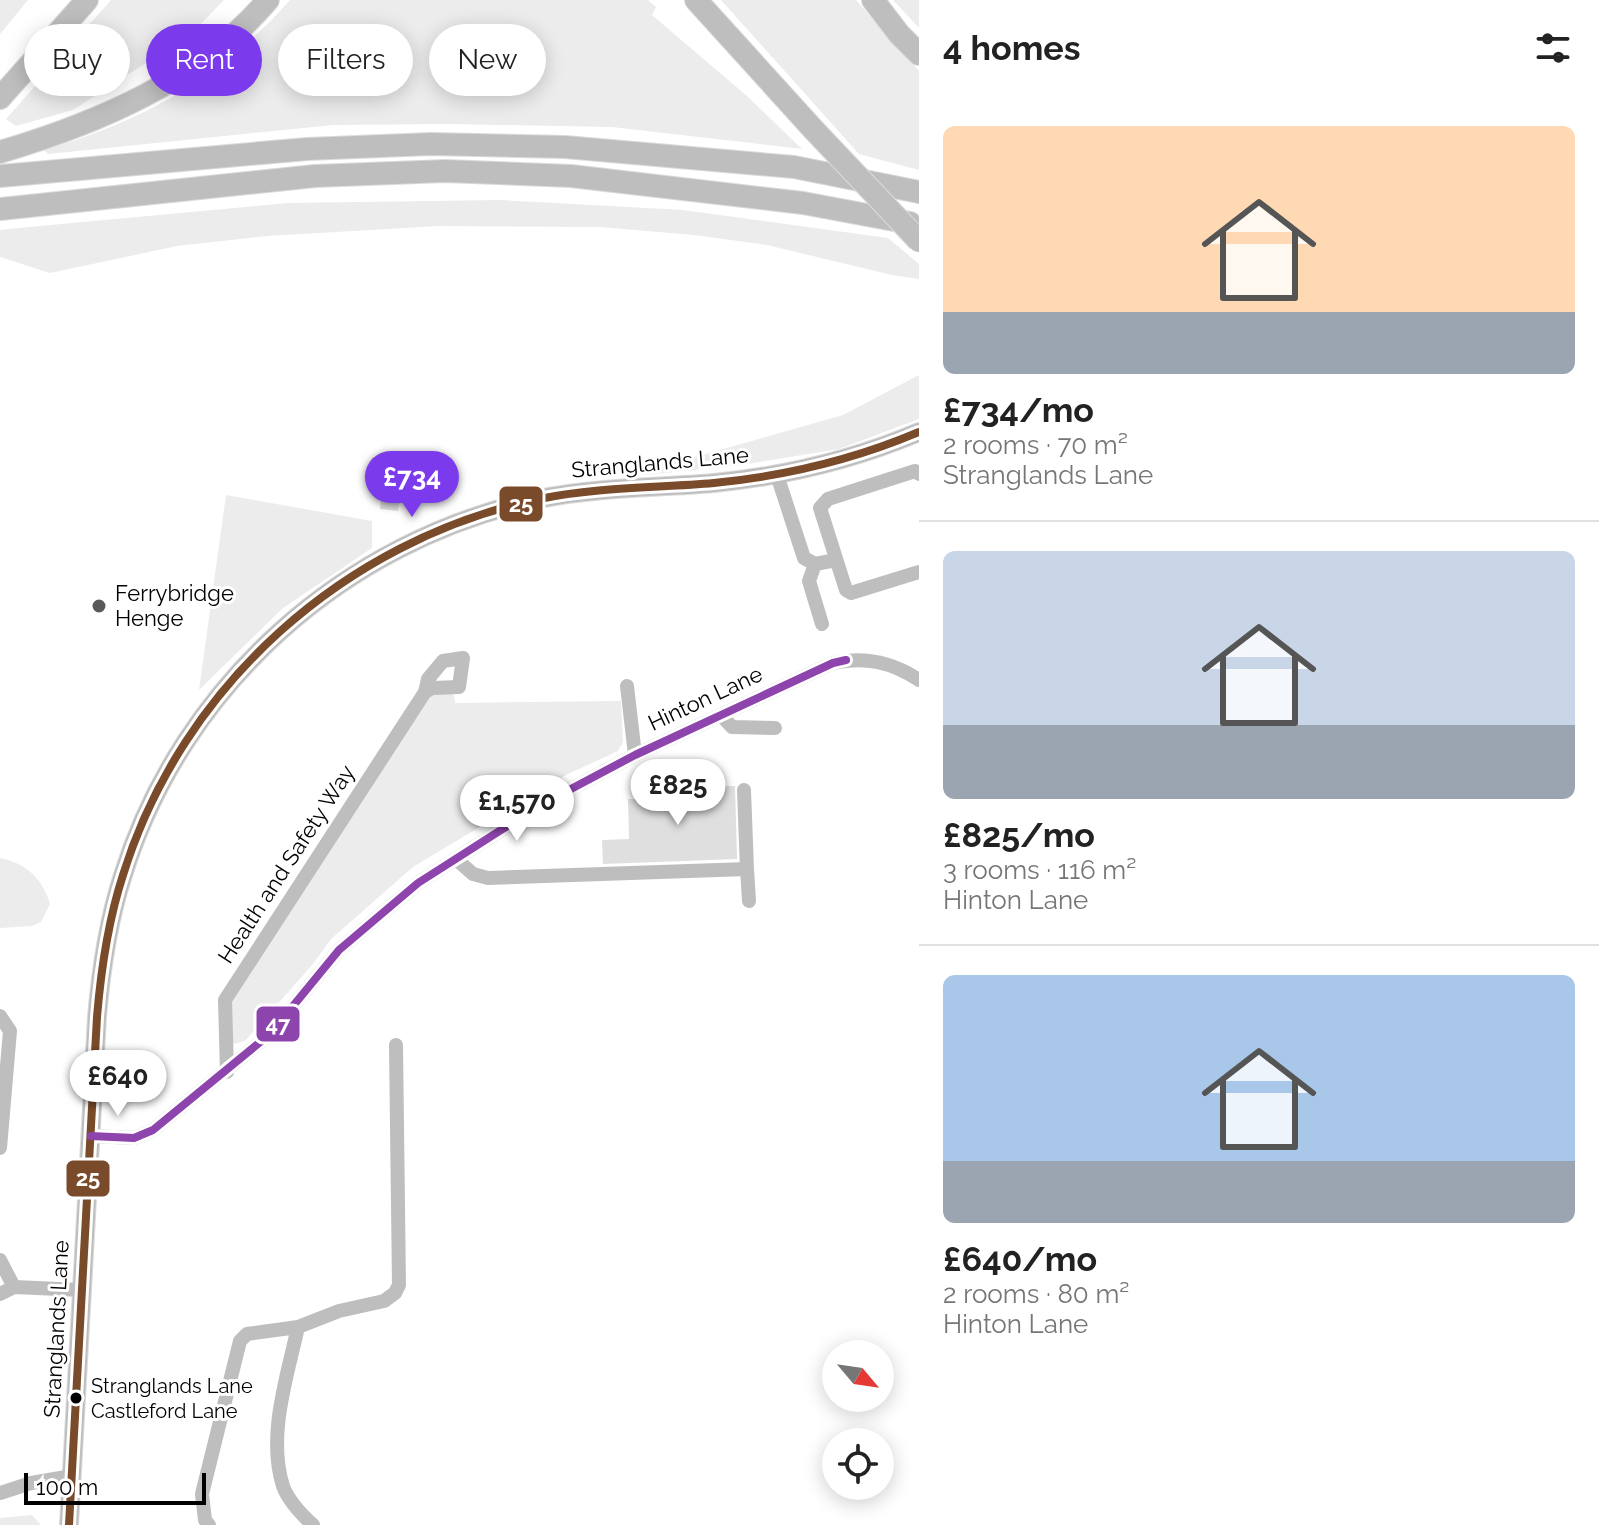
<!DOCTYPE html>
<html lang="en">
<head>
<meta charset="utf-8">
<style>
	body { margin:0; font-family:Raleway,sans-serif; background:#f6f6f6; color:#222; height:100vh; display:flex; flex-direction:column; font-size:30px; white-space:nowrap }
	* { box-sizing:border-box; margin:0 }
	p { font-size:26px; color:#767676 }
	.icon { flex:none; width:44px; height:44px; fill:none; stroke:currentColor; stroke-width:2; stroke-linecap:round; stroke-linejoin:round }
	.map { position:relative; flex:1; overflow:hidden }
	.drawer { display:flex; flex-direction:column; background:#fff; width:680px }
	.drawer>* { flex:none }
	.hud { position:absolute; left:24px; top:24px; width:760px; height:72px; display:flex; gap:16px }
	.needle { width:52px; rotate:119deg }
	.buttons { position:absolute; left:822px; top:1340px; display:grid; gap:16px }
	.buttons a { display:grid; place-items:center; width:72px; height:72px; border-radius:50%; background:#fff; box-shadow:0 4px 20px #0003; font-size:40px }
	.scale { position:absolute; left:24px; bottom:20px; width:182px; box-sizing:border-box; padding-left:8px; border:4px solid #000; border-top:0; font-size:22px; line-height:28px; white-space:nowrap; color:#000; -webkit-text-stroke:6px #fff; paint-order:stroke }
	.price { position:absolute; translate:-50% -68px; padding:0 18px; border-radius:28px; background:#fff; color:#222; font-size:26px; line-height:52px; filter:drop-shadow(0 2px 4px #0008) }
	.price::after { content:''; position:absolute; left:50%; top:48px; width:24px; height:18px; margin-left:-12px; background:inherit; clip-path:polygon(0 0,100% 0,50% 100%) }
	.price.active { background:#7c3aed; color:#fff }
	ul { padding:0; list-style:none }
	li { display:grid; align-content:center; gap:16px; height:424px; padding:0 24px }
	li+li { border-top:2px solid #e0e0e0 }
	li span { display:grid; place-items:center; height:248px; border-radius:12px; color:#555 }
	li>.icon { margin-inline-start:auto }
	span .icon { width:144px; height:144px; fill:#fffc; stroke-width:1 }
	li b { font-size:34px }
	h2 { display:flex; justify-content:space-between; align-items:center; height:96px; padding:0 24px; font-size:34px }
	.pill { padding:0 28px; border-radius:36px; background:#fff; box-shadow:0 4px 20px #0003; font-size:28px; line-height:72px }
	.pill.active { background:#7c3aed; color:#fff }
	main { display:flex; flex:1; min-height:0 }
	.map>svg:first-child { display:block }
</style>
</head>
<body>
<main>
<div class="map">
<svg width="919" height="1525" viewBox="0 0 919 1525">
	<rect width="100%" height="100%" fill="#fff"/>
	<path fill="#ececec" d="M0,0H28L0,34Z
		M111,0H224L191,34L73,110L16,126L6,119Z
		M290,0H648L656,7L652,15L747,96L802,149L612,127L448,124L333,125L48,154L44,150C143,121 221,78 290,0Z
		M721,0H856L919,71V170L859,154Z
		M893,0H919V28Z
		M501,200L683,210L888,238L919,264V279L892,275L767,245L694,235L599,227L438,226L267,236L177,246L50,273L0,257V230L29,227L288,203Z
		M919,375V419L839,449L741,465L645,475L651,465L688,459L843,415Z
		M226,495L372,521V548L283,608L199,690Z
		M453,687L455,703L621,701L623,742L618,751L566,775L413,867L331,939L313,964L245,1041L227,1046L225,1000L425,692Z
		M0,858C26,863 43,879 50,904L41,922L32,926L0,928Z
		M32,1515L41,1525H0V1518Z"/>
	<path fill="#dfdfdf" d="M384,474L402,476L398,511L380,509Z
		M735,786L737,859L603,864L602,840L629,839L628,799H639V789Z"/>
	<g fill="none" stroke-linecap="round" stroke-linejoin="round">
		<g stroke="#dbdbdb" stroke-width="20">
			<path id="major" d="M69,1525L97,1017C101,969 108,921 123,875C182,685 345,540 539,499C597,487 656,488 714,483C786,476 853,460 919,432"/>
		</g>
		<g stroke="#dbdbdb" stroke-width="24">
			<path id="highway" d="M696,0L813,129
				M873,0L899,34L919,54
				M0,98L87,0
				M0,152C98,123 200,80 268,0
				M0,176L307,149L431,144L565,147L794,167L919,192
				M0,209L315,176L445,171L571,176L803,203L910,223"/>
		</g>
		<path stroke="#bebebe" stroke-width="14" d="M919,474L915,471L828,499L820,508L846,590L851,593L919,572
			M777,475L804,558L815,564L836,560
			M815,564L809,581L822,624
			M627,686L635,755
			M721,715L732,727L775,728
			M456,859L473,874L488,878L747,869L744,790
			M747,869L749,901
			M0,1016L10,1031L0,1148
			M227,1072L225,1000L425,692L428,679L443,661L463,658L459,687L432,688L425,692
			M91,1136L134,1138L153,1130L270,1034L339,950L418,883L537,807L635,755L833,663C865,656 892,662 919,680
			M0,1260L14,1287
			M0,1294L14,1287L82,1290
			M298,1327L339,1311L384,1301L395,1293L399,1285L396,1045
			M0,1493L31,1483L72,1476
			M209,1525L205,1520L202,1494L240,1341L247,1334L298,1327C287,1377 267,1436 283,1486C288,1500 302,1515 313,1525"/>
		<use href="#major" stroke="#bebebe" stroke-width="18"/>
		<use href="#highway" stroke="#bebebe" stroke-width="22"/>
		<g stroke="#dbdbdb" stroke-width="24" stroke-linecap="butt">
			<path id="highway-bridge" d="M813,129L919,241"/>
		</g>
		<use href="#highway-bridge" stroke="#bebebe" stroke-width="22"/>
		<g stroke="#fff" stroke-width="14">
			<path id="bus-1" d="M69,1525L97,1017C101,969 108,921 123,875C182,685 345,540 539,499C597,487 656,488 714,483C786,476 853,460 919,432"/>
		</g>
		<g stroke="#fff" stroke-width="14">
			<path id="bus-2" d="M91,1136L134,1138L153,1130L270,1034L339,950L418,883L537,807L635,755L833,663L846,660"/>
		</g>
		<use href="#bus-1" stroke="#7a4b2a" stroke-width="8"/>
		<use href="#bus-2" stroke="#8e44ad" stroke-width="8"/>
	</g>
	<circle fill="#595959" stroke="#fff" stroke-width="3" cx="99" cy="606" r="8"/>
	<circle fill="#000" stroke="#fff" stroke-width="3" cx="76" cy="1398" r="7"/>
	<g text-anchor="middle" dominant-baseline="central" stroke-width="6" stroke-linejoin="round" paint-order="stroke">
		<g font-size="20" fill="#000" stroke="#fff" text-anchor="start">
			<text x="91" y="1386">Stranglands Lane<tspan x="91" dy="25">Castleford Lane</tspan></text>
		</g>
		<g font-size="22" fill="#000" stroke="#fff">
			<text transform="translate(660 462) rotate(-5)">Stranglands Lane</text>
			<text transform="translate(705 698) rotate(-25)">Hinton Lane</text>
			<text transform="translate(286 864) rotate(-57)">Health and Safety Way</text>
			<text transform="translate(56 1329) rotate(-87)">Stranglands Lane</text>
		</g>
		<g font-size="22" fill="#000" stroke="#fff" text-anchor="start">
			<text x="115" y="593">Ferrybridge<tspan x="115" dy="25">Henge</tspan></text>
		</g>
	</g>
	<g stroke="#fff" stroke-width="3">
		<rect x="498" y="485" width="46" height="38" rx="8" fill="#7a4b2a"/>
		<rect x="255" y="1005" width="46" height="38" rx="8" fill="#8e44ad"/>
		<rect x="65" y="1159" width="46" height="39" rx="8" fill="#7a4b2a"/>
	</g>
	<g font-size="22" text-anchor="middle" font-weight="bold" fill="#fff">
		<text x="521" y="512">25</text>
		<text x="278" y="1032">47</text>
		<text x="88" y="1186">25</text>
	</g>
</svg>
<div class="buttons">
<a><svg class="needle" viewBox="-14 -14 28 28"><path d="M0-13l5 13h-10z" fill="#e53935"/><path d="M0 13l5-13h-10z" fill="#767676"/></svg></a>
<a><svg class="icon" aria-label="locate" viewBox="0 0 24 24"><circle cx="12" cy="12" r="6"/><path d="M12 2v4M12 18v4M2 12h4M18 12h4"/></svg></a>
</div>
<div class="scale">100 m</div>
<b class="price active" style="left:412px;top:519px">£734</b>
<b class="price" style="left:678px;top:827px">£825</b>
<b class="price" style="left:517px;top:843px">£1,570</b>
<b class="price" style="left:118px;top:1118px">£640</b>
<div class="hud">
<a class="pill">Buy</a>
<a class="pill active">Rent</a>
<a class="pill">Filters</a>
<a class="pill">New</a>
</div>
</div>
<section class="drawer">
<h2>4 homes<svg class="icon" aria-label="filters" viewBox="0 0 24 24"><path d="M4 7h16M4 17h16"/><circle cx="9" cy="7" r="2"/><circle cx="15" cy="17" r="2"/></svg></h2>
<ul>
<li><span style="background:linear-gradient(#ffd9b3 75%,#9aa5b1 0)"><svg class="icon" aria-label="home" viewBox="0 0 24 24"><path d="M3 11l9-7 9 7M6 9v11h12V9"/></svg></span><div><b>£734/mo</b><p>2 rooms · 70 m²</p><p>Stranglands Lane</p></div></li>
<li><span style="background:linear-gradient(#c9d6e8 70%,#9aa5b1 0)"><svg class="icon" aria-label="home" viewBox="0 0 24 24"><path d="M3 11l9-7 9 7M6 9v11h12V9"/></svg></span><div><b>£825/mo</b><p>3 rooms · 116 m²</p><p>Hinton Lane</p></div></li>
<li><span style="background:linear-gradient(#a9c7e8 75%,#9aa5b1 0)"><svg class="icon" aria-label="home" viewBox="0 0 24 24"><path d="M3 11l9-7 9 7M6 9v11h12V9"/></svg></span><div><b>£640/mo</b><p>2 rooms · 80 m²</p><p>Hinton Lane</p></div></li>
</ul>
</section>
</main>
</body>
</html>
